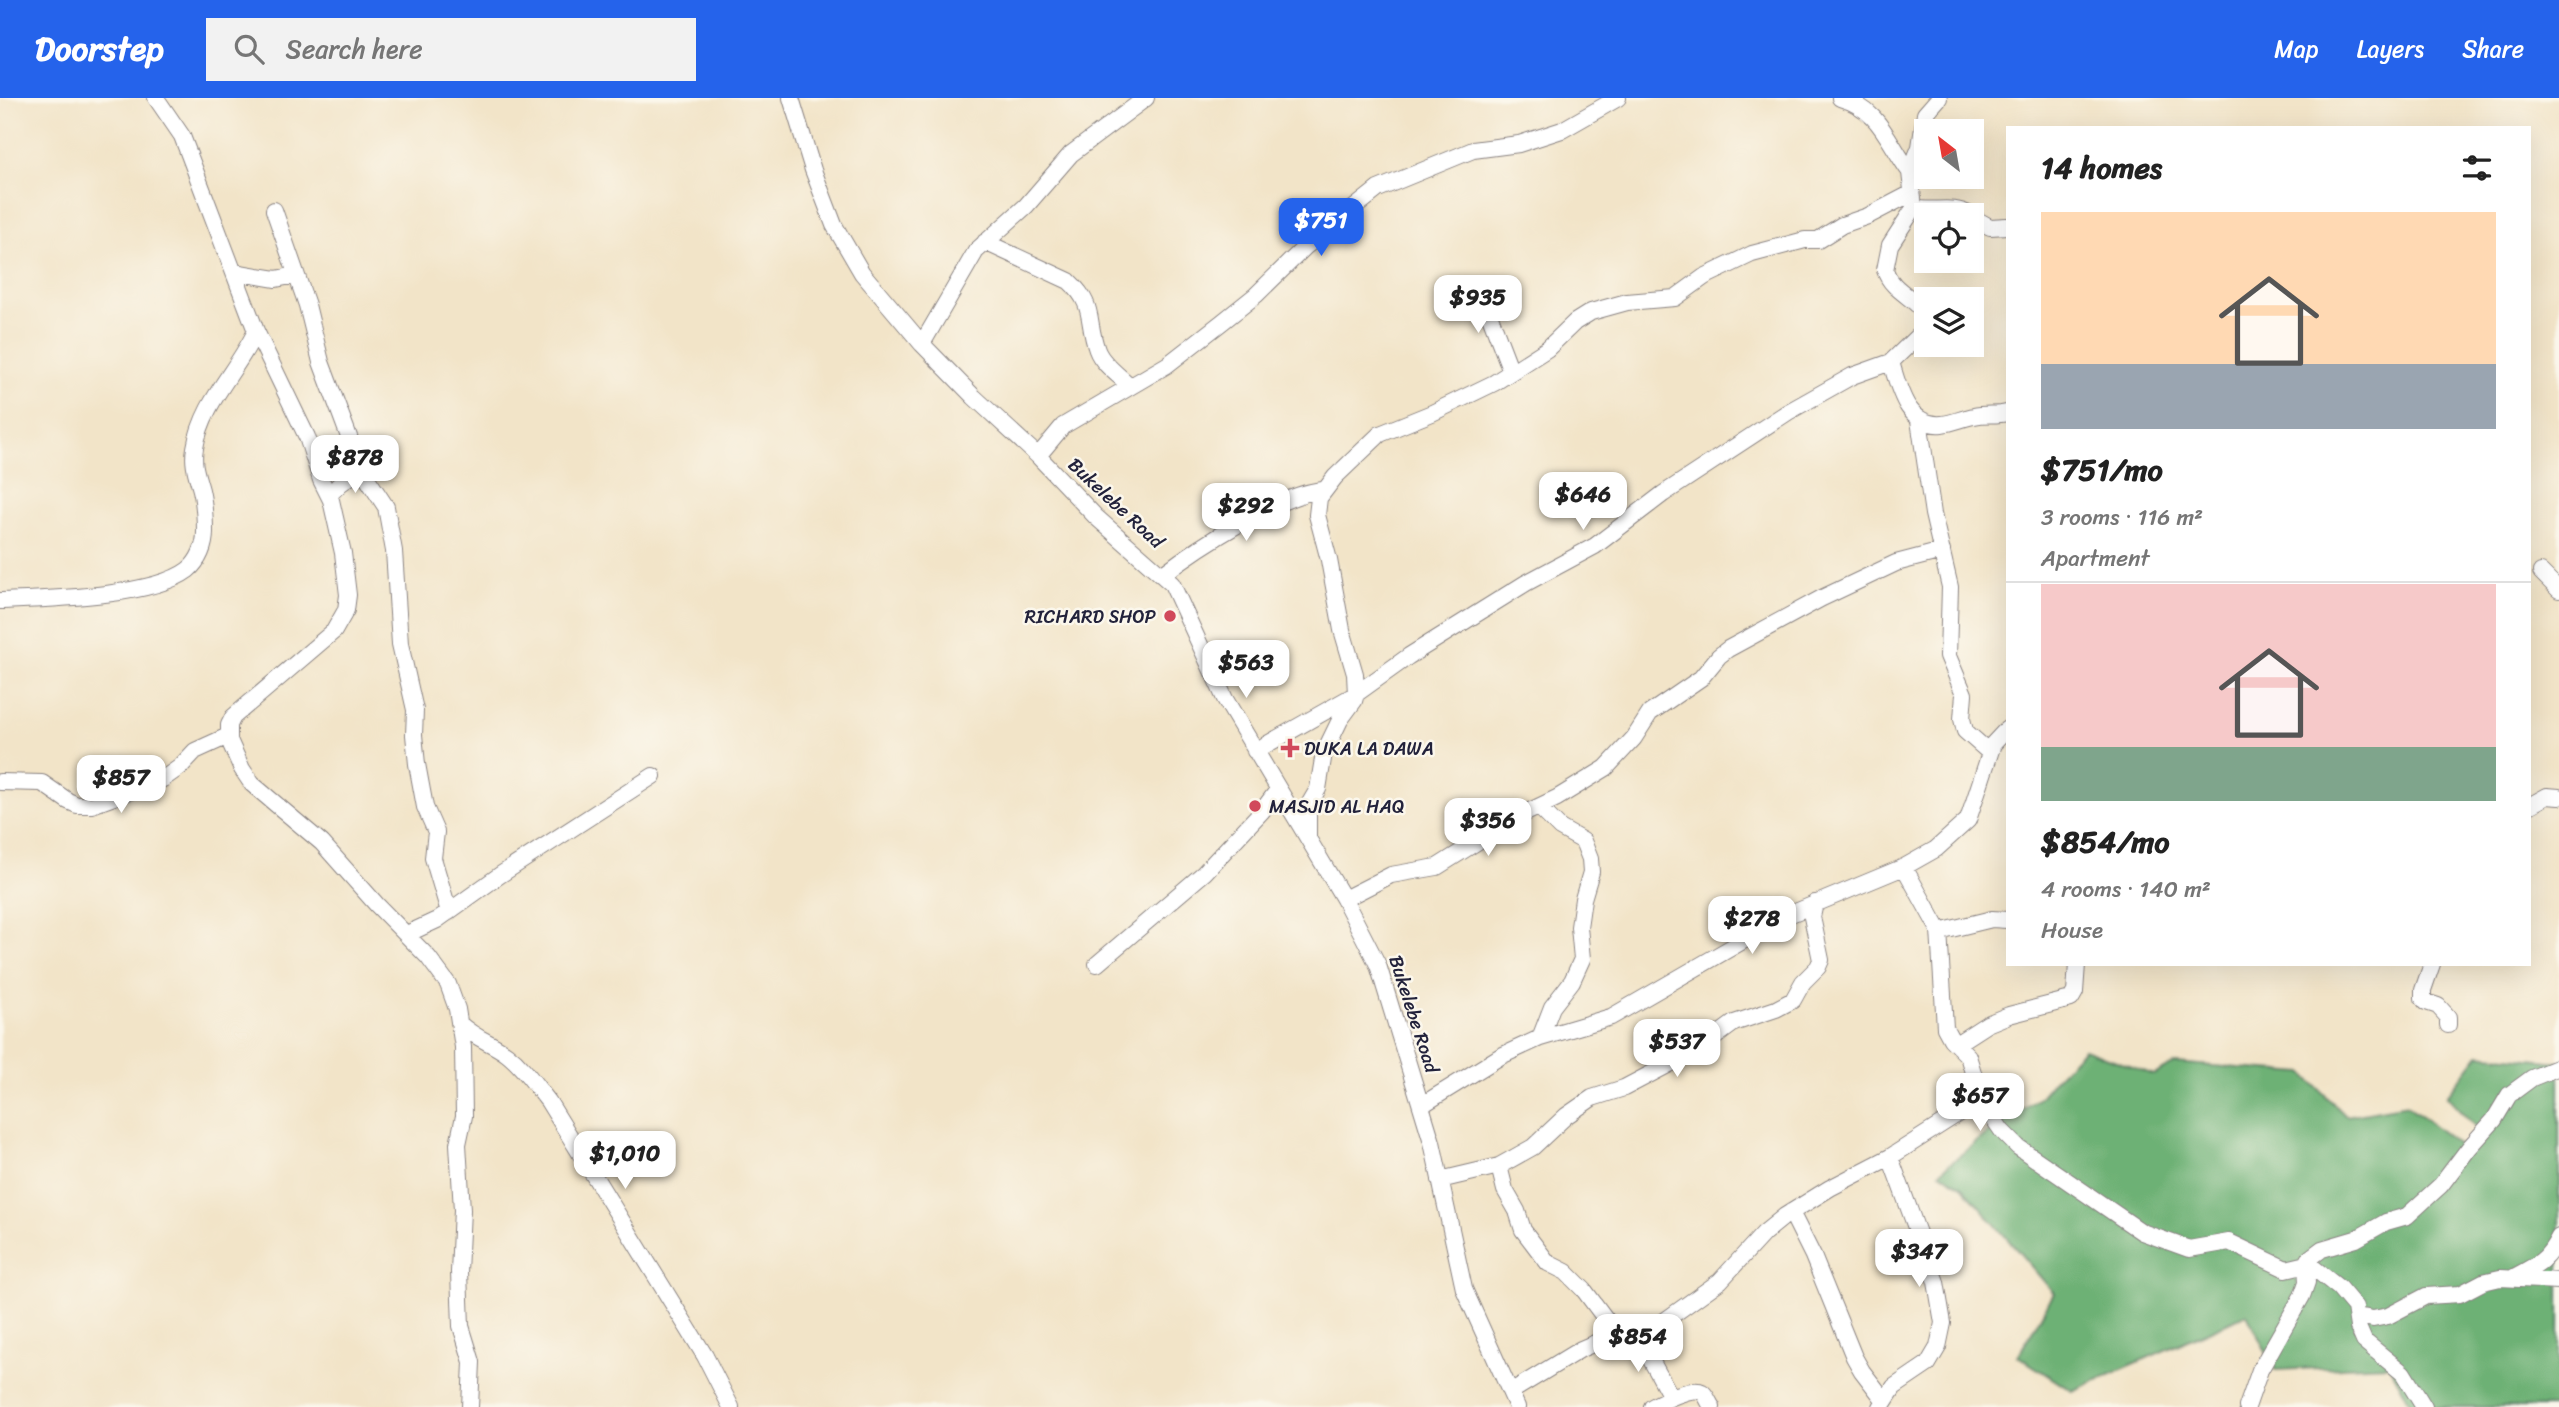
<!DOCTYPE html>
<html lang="en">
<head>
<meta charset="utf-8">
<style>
	body { margin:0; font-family:Sriracha,sans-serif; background:#f2f2f2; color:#222; height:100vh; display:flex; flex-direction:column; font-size:26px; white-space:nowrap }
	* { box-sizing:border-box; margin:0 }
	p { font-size:23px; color:#767676 }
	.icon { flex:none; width:38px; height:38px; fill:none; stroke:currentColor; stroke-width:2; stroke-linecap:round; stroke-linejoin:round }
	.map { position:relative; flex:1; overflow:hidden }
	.side { position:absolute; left:2006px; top:28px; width:525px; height:840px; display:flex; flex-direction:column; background:#fff; border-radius:0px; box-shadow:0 7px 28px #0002 }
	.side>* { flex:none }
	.needle { width:46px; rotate:329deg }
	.fabs { position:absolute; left:1914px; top:21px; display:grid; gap:14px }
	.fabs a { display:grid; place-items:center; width:70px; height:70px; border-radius:0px; background:#fff; box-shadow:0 7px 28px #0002; font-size:35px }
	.price { position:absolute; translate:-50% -60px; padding:0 16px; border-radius:14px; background:#fff; color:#222; font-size:23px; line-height:46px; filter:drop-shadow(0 2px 4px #0008) }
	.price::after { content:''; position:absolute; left:50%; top:42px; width:21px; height:16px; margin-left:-10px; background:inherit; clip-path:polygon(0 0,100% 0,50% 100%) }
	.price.selected { background:#2563eb; color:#fff }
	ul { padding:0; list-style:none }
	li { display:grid; align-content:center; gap:14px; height:371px; padding:0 35px }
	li+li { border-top:2px solid #e0e0e0 }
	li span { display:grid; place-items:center; height:217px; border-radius:0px; color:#555 }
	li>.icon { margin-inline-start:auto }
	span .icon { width:126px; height:126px; fill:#fffc; stroke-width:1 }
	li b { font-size:30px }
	h2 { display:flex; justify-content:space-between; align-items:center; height:84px; padding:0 35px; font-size:30px }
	header { display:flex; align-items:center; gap:42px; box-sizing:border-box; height:98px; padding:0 35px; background:#2563eb; color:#fff }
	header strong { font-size:33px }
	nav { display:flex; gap:38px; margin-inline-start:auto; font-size:24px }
	.search { width:490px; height:63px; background:#f2f2f2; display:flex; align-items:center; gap:18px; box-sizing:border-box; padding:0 24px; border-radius:0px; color:#767676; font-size:26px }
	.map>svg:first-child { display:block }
</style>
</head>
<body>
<header>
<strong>Doorstep</strong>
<div class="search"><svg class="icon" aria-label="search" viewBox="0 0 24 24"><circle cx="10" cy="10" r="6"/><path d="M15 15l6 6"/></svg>Search here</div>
<nav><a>Map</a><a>Layers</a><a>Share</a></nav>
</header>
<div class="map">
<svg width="2559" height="1309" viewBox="0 0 2559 1309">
	<rect width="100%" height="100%" fill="#fbf7ec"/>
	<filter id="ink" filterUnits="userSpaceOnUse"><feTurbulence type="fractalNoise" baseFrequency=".0143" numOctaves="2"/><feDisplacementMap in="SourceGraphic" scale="14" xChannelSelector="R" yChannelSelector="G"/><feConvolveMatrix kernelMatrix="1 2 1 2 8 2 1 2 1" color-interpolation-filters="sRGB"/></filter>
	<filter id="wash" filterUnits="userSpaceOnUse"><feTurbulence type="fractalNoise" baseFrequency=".00686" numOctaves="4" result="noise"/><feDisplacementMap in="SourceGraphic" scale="28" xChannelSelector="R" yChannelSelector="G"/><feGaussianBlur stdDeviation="1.57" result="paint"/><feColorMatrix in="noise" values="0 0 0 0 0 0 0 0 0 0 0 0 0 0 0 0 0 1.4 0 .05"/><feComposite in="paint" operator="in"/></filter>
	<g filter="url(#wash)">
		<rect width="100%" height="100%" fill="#f2e4c8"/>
		<path fill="#6db175" stroke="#486a58" stroke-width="2" d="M2084,951L2154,977L2175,965L2303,975L2346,1018L2407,1007L2464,1051L2480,1034L2447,998L2479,956L2559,964V1309H2412L2389,1267L2275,1272L2247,1216L2072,1293L2018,1258L2054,1195L1963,1089L1940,1074L1991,1032L2039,1000L2054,982Z"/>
	</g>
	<g filter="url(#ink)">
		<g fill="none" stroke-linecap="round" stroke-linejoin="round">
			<g stroke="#8a8382" stroke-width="18">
				<path id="minor" d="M156,0L182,38L256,233L307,339L321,382L331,402L343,455L348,497L346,512L334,533L233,619L229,627V642L242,671L252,686L322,745L377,807L428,859L448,886L457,911L463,949L464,1018L458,1046L462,1112L459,1174L461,1228L472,1264L470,1309
					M791,0L813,72L834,127L862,175L922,246L974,299L1038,358L1096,419L1172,486L1225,601L1344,801L1378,867L1432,1044L1464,1191L1517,1309
					M1840,0C1880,11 1887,43 1910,74
					M1914,110C1934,115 1952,106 1970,117
					M274,112L307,207L321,264L361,371L386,409L394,453L400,546L415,612L414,637L417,666L425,709L436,734L433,760L449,814
					M1972,119L1990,129L2007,128
					M985,144L1069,183C1096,208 1086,222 1097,252C1102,266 1120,278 1130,288
					M234,174L276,181L296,177
					M1478,187L1511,273
					M1927,218C1917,200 1892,194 1885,172L1890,147L1914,110L1910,74L1920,49L1925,16L1939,0
					M922,246L976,153L1026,108L1071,56L1146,0
					M1891,264C1899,290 1907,329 1942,326C1953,325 1963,320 1974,318C1985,315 1996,318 2007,315
					M1919,322L1933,416L1950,489L1948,558L1964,596L1962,621L1965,633L1990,655
					M1038,358L1063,328L1167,267L1221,225L1256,197L1305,149L1378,91L1473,52L1519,46L1562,32L1618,0
					M329,397L340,386L361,371
					M2541,474L2559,492
					M1163,476C1197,450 1281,395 1323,392
					M0,503C46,501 152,499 188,472C199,463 205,448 205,434C205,421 204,405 201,392C197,377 192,366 195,350C202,305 237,273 256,233
					M1255,653L1356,596L1409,558L1526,485L1595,448L1663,396L1788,314L1852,278L1891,264L1927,229
					M0,684L42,685L68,703L77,707H92L163,681L180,669L195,653L228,638
					M2529,708L2547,698L2559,699
					M1539,709L1560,730L1583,743L1590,761L1591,774L1583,801L1579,829L1582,861L1572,883L1552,909L1540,940
					M1308,740V708L1318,691L1324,655L1340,622L1354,603L1356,596L1355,576L1342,532L1329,462L1317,417L1319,400L1335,379L1380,336L1432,315L1494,285L1547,251L1575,224L1591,214L1627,204L1675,200L1704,179L1752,156L1805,142H1818L1842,127L1868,118L1912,95
					M1904,769L1939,832L1945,930L1951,941L1968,958L1982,1004
					M1344,801L1391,777L1437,769L1515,720L1557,700L1606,670L1634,640L1650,615L1701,580L1719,558L1728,551L1822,500L1896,465L1942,453
					M1939,834L1992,821L2007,822
					M407,836L437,822L500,777L653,678
					M1097,866L1204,775L1262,713L1277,693
					M2432,866L2423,892V900L2426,904L2438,908L2448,919V927
					M460,926C476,941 491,944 507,956C524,969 535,987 548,1003L705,1258L731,1309
					M1956,946L1987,926L2009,917L2071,901L2075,894L2077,866
					M1422,1007L1501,958L1540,940L1611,919L1786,818L1904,769L1936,751L1968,722L1993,646L2007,631
					M1499,1068L1505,1092L1517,1113L1523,1132L1548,1165L1566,1174L1584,1192L1619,1239
					M1440,1082L1499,1068L1533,1049L1566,1018L1592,1000L1624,990L1700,950L1734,925L1776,911L1793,902L1803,884L1818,869L1821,862L1812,819L1815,805
					M1791,1114L1813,1158L1854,1259L1862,1273L1885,1303
					M2514,1179C2537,1167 2547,1163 2559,1139
					M2357,1218L2373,1221L2388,1218L2426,1198L2460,1196L2483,1184L2500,1180L2559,1183
					M1638,1238L1670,1297
					M1512,1293L1581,1251L1602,1242L1638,1238L1656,1229L1720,1183L1764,1135L1785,1118L1830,1090L1890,1059L1970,1008L1982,1004L2002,1033L2018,1049L2142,1134L2189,1151L2229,1144L2286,1171L2303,1167H2310L2339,1190L2355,1209L2358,1229L2364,1243L2403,1275L2424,1309
					M1652,1309C1661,1304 1691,1288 1702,1294C1706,1296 1709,1305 1712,1309
					M1881,1309L1894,1289L1928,1266L1938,1249L1943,1225L1936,1184L1890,1059
					M2247,1309L2260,1272L2302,1198L2307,1184L2306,1167L2310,1160L2322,1151L2356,1141L2386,1124L2407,1118L2441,1087L2469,1050L2494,1022L2509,997L2532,980L2559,969"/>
			</g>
			<use href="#minor" stroke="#fff" stroke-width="16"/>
		</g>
	</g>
	<g fill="#d1495b" stroke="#fbf7ec" stroke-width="2.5">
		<circle cx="1170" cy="518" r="7"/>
		<path d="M1286.5 639.5h7v7h7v7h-7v7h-7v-7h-7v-7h7z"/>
		<circle cx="1255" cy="708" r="7"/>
	</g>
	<g text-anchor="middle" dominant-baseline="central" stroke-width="5" stroke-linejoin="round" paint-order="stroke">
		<g font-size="19" fill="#22223b" stroke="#fbf7ec">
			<text transform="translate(1116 405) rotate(43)">Bukelebe Road</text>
			<text transform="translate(1414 916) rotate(72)">Bukelebe Road</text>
		</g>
		<g font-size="19" fill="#22223b" stroke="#fbf7ec" text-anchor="start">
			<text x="1156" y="518" text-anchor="end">RICHARD SHOP</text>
			<text x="1304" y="650">DUKA LA DAWA</text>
			<text x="1269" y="708">MASJID AL HAQ</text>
		</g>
	</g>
</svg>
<div class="fabs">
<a><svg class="needle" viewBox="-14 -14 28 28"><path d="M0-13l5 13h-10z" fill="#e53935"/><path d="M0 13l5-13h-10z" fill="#767676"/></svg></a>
<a><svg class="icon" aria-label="locate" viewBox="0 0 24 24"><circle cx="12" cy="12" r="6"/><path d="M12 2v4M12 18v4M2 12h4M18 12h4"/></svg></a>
<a><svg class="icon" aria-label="layers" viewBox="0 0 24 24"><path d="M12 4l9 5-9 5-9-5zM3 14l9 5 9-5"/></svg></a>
</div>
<b class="price selected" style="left:1321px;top:160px">$751</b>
<b class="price" style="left:1478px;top:237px">$935</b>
<b class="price" style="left:355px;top:397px">$878</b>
<b class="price" style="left:1583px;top:434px">$646</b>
<b class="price" style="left:1246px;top:445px">$292</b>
<b class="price" style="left:1246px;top:602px">$563</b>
<b class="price" style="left:121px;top:717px">$857</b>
<b class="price" style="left:1488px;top:760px">$356</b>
<b class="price" style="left:1752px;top:858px">$278</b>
<b class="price" style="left:1677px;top:981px">$537</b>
<b class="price" style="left:1980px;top:1035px">$657</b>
<b class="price" style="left:625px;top:1093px">$1,010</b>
<b class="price" style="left:1919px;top:1191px">$347</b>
<b class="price" style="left:1638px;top:1276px">$854</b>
<section class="side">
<h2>14 homes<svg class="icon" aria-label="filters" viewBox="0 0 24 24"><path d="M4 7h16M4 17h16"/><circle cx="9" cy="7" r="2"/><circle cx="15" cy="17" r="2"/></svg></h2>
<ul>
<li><span style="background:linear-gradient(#ffd9b3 70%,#9aa5b1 0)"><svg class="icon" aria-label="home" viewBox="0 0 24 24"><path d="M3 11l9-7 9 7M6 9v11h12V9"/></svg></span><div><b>$751/mo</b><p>3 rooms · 116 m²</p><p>Apartment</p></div></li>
<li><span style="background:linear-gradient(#f6c9c9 75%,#7fa58c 0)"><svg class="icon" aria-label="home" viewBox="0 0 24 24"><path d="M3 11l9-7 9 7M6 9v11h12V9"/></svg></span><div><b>$854/mo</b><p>4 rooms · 140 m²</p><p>House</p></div></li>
</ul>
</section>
</div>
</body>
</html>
